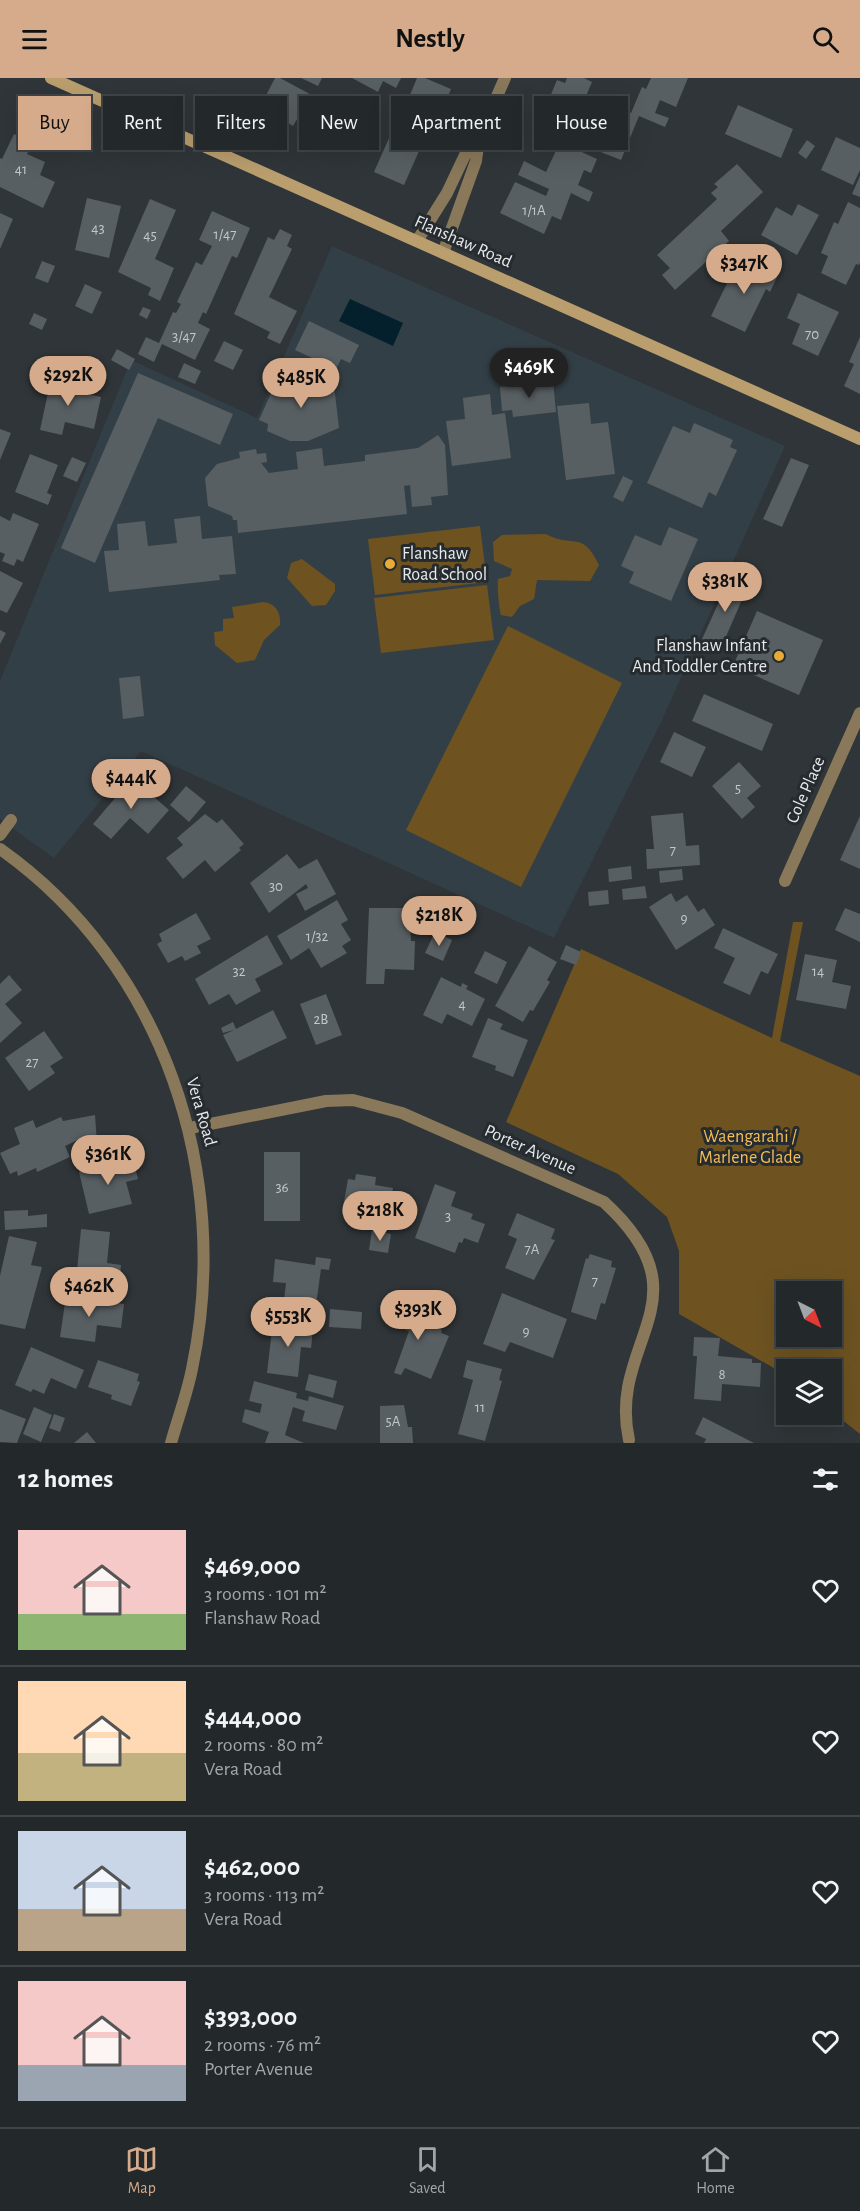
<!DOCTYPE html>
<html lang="en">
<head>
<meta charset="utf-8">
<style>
	body { margin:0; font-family:"Alegreya Sans",sans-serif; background:#2b3032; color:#f1f3f6; height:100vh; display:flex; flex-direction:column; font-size:22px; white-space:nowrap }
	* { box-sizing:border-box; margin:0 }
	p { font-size:20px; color:#a3a6a8 }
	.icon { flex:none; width:33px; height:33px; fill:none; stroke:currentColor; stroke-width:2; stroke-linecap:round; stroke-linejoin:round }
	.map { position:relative; height:1365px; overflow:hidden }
	.details { display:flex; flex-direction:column; background:#23282a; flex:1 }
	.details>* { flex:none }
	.guide { position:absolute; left:18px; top:18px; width:825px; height:54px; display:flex; gap:12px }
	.needle { width:39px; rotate:138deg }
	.buttons { position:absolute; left:776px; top:1203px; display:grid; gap:12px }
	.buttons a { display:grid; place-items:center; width:66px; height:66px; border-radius:0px; background:#23282a; box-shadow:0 6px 24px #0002,0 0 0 2px #404447; font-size:30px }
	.price { position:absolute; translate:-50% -51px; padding:0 14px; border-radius:21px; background:#d6ab8b; color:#111; font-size:20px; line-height:39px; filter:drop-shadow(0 2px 3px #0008) }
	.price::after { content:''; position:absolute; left:50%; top:36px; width:18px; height:14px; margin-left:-9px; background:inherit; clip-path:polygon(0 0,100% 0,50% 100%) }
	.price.active { background:#222; color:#fff }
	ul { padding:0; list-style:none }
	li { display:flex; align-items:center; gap:18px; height:150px; padding:0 18px }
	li+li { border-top:2px solid #404447 }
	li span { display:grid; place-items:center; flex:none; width:168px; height:120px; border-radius:0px; color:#555 }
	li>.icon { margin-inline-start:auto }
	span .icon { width:72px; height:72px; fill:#fffc; stroke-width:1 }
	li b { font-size:26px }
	h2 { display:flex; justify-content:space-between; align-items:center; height:72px; padding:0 18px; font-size:26px }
	.tag { padding:0 21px; border-radius:0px; background:#23282a; box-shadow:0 6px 24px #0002,0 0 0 2px #404447; font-size:21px; line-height:54px }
	.tag.active { background:#d6ab8b; color:#111 }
	header { display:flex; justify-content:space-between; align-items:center; height:78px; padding:0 18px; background:#d6ab8b; color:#111; font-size:27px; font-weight:700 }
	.tabs { display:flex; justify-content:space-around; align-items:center; height:84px; border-top:2px solid #404447; background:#23282a; font-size:16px; color:#a3a6a8 }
	.tabs a { display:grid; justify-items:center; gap:3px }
	.tabs .active { color:#d6ab8b }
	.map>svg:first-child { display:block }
</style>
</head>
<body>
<header><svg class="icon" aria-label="menu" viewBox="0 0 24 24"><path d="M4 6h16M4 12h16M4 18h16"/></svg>Nestly<svg class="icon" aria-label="search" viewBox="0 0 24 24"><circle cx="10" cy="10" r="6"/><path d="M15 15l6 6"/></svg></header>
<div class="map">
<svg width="860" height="1365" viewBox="0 0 860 1365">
	<rect width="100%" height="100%" fill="#2f3538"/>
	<path fill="#333f46" d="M332,168L785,368L662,642L554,860L141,673L54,780L0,741V603L131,282L257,340Z"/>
	<path fill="#6e5321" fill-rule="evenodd" d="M480,448L487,504L375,517L368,461Z
		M546,456C573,471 582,451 599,487L590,503L537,502L534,521L520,528L512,539L501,537C499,530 497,509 498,501L510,498L512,491L494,483L493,464L502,457Z
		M302,481L335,506V513L326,527L312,528L287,500L291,485Z
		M487,507L494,562L381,575L374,520Z
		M263,524C276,525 281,535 280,547L264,562L255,582L237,585L215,567L214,554L223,553V541L234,540L232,529Z
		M508,548L622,605L521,809L406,752Z
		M793,844H803L780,963L860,998V1356L831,1333V1292H786V1297L679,1236V1173L667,1139L618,1096L506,1044L581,871L772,960ZM786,1214H831V1258H786Z"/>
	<path fill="#03202c" d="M350,221L403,245L393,268L339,243Z"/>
	<path fill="#585f62" d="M275,0H280L319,21L308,42L299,38L293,48L260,29Z
		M301,0H322L318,8Z
		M352,0H401L396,10L383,3L378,14Z
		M417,0H425L451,11L433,53L394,36L400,21L407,24Z
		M567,0H584L592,4L568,60L538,48L557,2L565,5Z
		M651,0H688L676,29L660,22L655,35L669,40L665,49L639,38L621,82L588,69L607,25L631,35L642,9L646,11Z
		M738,27L793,51L781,80L725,56Z
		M332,30L346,36L337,59L322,53Z
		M397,42L427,55L404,107L374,94Z
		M14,56L33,65L27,76L45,84L40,97L55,104L43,130L0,109V80L2,81Z
		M836,59L860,70V92L853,107L821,92Z
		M807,62L815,68L806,81L798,75Z
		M560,64L597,81L591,95L584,92L578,107L593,114L589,124L571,115L561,142L552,138L544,156L500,135L515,104L546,118L549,111L518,97L524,83L546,94Z
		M737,86L763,114L721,153L729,163L675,212L662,197L670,190L657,177L717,121L711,115L718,109L714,106Z
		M860,98V119L852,116Z
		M87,120L121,128L109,180L75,172Z
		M150,121L176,132L155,181L174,190L160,223L148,217L151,210L118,194Z
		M848,124L860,130V184L859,187L856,186L846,207L821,195L828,178L821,175L834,144L838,146Z
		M798,126L819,137L797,177L761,157L776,129L792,138Z
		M212,133L250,150L237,180L232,178L206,236L203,234L198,245L210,251L195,282L162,266L154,284L138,276L146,259L159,265L173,234L176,235L181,226L177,224L196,184L202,187L212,168L199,162Z
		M0,135L13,141L0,171Z
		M280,151L292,157L287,168L292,171L269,219L297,233L280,266L267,260L270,254L234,236L268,159L274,162Z
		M752,182L779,195L770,214L766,211L745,254L711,238L736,187L747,192Z
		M42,183L55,188L48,205L35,200Z
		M85,206L102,214L92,236L75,228Z
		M798,215L839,234L818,278L792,266L800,246L787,240Z
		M143,229L151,232L147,241L139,237Z
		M34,235L47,241L42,252L29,246Z
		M309,243L359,267L350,285L341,281L336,291L295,272Z
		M860,259V316L844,308L854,286L849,284Z
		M224,263L243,272L233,292L214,283Z
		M117,271L135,281L129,292L111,282Z
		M184,285L201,293L195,306L178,299Z
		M138,295L233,336L220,367L158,340L95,485L61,470Z
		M280,295L306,307V300L327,297L329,308L334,307L339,350L308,363H290L267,353L268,346L259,342Z
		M52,296L73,301L71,312L101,319L94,351L65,344L62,357L40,352Z
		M553,303L556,334L513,339L512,332L502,333L500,309Z
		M490,316L492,337L505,335L511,380L452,388L446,343L465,341L463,320Z
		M589,325L591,346L608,344L615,396L566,402L557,328Z
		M694,345L733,362L730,369L737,372L716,418L709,414L702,430L647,405L673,348L690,355Z
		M0,351L11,355L0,382Z
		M438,357L445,367L448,417L431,419L432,427L412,429L410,407L404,408L407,436L238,455L237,442H233L232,438L208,428L205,400L217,386L240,380L239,374L256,371L257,376L266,375L267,384L261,385L269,395L298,391L296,374L322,370L324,388L365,383V377L418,370Z
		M30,376L58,387L47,415L52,417L48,427L15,414Z
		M72,379L86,385L77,404L63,398Z
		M791,380L809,387L782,449L763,441Z
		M623,398L633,403L623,424L613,419Z
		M13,435L39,446L23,484L17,481L14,488L2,483L5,476L0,474V438L10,443Z
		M200,438L202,461L232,458L236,496L219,497L220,502L109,514L104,473L119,472L117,446L145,443L148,468L177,465L174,441Z
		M669,449L698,461L671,523L629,505L634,494L621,488L635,457L661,468Z
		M0,493L23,505L7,535L0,532Z
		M730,500L748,508L721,570L702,561Z
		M757,533L823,562L799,617L733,588Z
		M0,552L6,555L0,566Z
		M140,598L144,638L123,641L119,600Z
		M704,616L773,646L762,673L692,643Z
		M674,654L706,669L692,699L660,684Z
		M739,684L761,708L747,720L755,729L742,741L712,708Z
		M132,700L169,732L148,756L130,740L111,761L93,746Z
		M186,708L206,724L189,744L170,727Z
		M683,735L686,768L699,767L700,787L647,791L646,771H654L651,738Z
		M205,736L217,745L222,741L244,766L239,770L241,772L215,794L205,782L183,801L166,780L183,767L177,760Z
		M860,738V791L840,782Z
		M287,776L299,791L317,781L336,816L305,833L296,816L308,810L306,806L269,835L250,805Z
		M631,788L632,801L609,804L608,791Z
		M682,791L683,802L660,805L659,793Z
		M645,808L647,820L623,822L622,811Z
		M608,812L609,826L589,828L588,814Z
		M671,815L676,824L687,817L698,834L704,830L715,847L676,872L649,829Z
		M337,822L348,842L341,846L351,862L342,868L347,875L321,890L309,870L291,882L277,858Z
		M369,830H409L411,863H415L414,892L385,891L384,906H366Z
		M845,830L860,836V864L835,852Z
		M196,835L211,861L197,868L201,875L185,883L182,878L168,885L157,866L162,863L159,856Z
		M723,850L778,876L768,896L761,893L750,917L723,905L735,880L714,870Z
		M435,854L452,862L443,883L425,875Z
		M267,857L283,886L255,901L261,913L236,927L229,916L209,927L195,901Z
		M566,867L581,874L576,887L560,881Z
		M529,868L557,884L547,902L550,904L533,933L530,932L523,944L495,928Z
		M485,873L507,884L497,906L474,895Z
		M805,876L837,882L832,904L851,908L846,931L796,922Z
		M9,897L22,912L5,926L22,945L0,965V906Z
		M441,899L461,909L462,905L468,908L466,911L485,921L472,948L447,936L442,946L423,937Z
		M326,916L342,957L316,967L300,926Z
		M273,932L287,960L237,984L223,957L234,952L223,955L221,950L233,944L236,951Z
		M488,940L503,946L500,951L528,962L513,999L495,992L496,988L472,979Z
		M44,953L63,980L50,988L55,995L29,1013L5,980Z
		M95,1037L97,1066L83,1067L82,1060L65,1068L70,1079L37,1094L36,1090L18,1098L17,1093L10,1096L0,1075L20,1066L14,1050L33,1042L36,1050L61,1039L63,1043Z
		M264,1074H300V1143H264Z
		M133,1081L138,1101L126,1104L132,1126L89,1136L79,1094Z
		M356,1096L376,1099L375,1107L393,1110L391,1121L396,1123L393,1145L342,1135L348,1101L355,1102Z
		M435,1106L456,1114L451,1128L473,1136L471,1141L485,1146L478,1165L464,1160L462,1165L459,1164L455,1175L415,1160Z
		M28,1132V1138L47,1136V1149L5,1152L4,1133Z
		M517,1135L555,1151L551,1161L555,1162L534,1202L505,1190L517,1161L508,1157Z
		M81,1151L110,1154L107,1185L121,1187L119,1208L76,1203Z
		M372,1152L391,1156L388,1175L369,1172Z
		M9,1158L37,1164L31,1187L42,1189L25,1251L0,1246V1198Z
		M590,1176L612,1183L611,1189L616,1190L605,1226L601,1225L596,1242L571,1234L586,1180L588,1181Z
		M316,1179L331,1181L329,1192L321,1191L315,1234L283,1230L286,1205L273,1204L275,1181L315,1187Z
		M502,1215L567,1241L553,1280L510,1264L505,1274L483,1266Z
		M66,1218L124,1226L121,1250L97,1247L95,1264L60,1259Z
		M398,1218L419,1227L414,1241L442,1252L441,1255L449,1258L431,1301L405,1290L401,1297L394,1295L409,1253L395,1247L400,1236L392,1232Z
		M330,1231L362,1234L361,1251L329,1249Z
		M273,1243L304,1246V1250L313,1251L311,1270L301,1269L298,1299L267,1295Z
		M694,1259L720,1260L718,1278L752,1281V1285H761L760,1309L722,1306L721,1323L694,1321L697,1278H693Z
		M31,1269L84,1292L76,1311L51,1300L44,1316L33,1311L31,1314L15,1307Z
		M98,1282L139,1296L137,1303L140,1304L131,1328L111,1321L112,1317L88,1309Z
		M467,1282L502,1291L499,1302L502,1303L485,1363L458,1356L473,1302L463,1299Z
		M309,1296L337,1303L333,1320L305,1312Z
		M254,1303L297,1315L296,1320L308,1323L309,1318L344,1328L336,1352L302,1343L305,1333L293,1329L285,1357L304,1365H265L269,1354L242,1344L245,1331L260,1335L262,1326L249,1323Z
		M404,1327L408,1349H412L413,1365H380V1328Z
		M34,1329L52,1337L41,1364L23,1356Z
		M0,1331L26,1341L17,1365L0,1364Z
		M54,1336L65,1340L60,1354L49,1350Z
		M703,1339L754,1365H704L706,1361L695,1356Z
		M87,1354L96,1365H74Z"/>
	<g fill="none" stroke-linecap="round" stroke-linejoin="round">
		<path stroke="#89785a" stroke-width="12" d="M0,757L11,742"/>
		<path stroke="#89785a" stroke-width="12" d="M417,163L447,115L465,77L479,59L505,0
			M443,175L476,83L479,60
			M0,771C164,887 233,1096 192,1291C187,1316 178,1340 171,1365
			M785,803L860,635
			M190,1050L326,1023L353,1022L402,1035L604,1124C711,1222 607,1262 629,1362"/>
		<path stroke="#ba9e6e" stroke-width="12" d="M51,0L860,361"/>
	</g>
	<g fill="#e6ac36" stroke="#252b2e" stroke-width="2">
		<circle cx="390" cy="486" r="6"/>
		<circle cx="779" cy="578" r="6"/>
	</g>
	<g text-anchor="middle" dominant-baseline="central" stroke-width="6" stroke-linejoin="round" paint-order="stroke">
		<g font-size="15" fill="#c3c7ca">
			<text x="21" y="91">41</text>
			<text x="534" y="132">1/1A</text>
			<text x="98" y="150">43</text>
			<text x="225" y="156">1/47</text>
			<text x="150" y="157">45</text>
			<text x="812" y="256">70</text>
			<text x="184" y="258">3/47</text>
			<text x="738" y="710">5</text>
			<text x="673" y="772">7</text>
			<text x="276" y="808">30</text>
			<text x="684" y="840">9</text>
			<text x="317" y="858">1/32</text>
			<text x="239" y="893">32</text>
			<text x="818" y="893">14</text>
			<text x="462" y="926">4</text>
			<text x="321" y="941">2B</text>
			<text x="32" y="984">27</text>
			<text x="282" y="1109">36</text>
			<text x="448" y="1138">3</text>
			<text x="532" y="1171">7A</text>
			<text x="595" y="1203">7</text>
			<text x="526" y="1253">9</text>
			<text x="722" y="1296">8</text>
			<text x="480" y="1329">11</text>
			<text x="393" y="1343">5A</text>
		</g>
		<g font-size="18" fill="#e7eaec" stroke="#252b2e">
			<text transform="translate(463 164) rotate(24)">Flanshaw Road</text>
			<text transform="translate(806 712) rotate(-66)">Cole Place</text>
			<text transform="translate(201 1034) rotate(74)">Vera Road</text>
			<text transform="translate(530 1072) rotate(24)">Porter Avenue</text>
		</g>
		<g font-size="18" fill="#e7eaec" stroke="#252b2e" text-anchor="start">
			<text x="402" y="476">Flanshaw<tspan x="402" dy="21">Road School</tspan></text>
			<text x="767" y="568" text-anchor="end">Flanshaw Infant<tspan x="767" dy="21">And Toddler Centre</tspan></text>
		</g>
		<g font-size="18" fill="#f6be56" stroke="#252b2e">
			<text x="750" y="1059">Waengarahi /<tspan x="750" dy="21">Marlene Glade</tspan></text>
		</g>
	</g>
</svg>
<div class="buttons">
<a><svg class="needle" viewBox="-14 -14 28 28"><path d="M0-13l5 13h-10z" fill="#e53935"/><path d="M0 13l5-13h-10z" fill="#a3a6a8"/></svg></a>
<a><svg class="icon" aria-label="layers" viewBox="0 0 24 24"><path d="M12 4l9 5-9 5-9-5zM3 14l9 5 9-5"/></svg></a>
</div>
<b class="price" style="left:744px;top:217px">$347K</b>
<b class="price active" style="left:529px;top:321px">$469K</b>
<b class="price" style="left:68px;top:329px">$292K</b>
<b class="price" style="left:301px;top:331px">$485K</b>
<b class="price" style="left:725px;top:535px">$381K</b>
<b class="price" style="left:131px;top:732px">$444K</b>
<b class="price" style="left:439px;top:869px">$218K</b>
<b class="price" style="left:108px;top:1108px">$361K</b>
<b class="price" style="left:380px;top:1164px">$218K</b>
<b class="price" style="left:89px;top:1240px">$462K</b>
<b class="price" style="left:418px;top:1263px">$393K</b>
<b class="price" style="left:288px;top:1270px">$553K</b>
<div class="guide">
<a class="tag active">Buy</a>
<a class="tag">Rent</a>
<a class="tag">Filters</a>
<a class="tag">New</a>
<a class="tag">Apartment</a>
<a class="tag">House</a>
</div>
</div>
<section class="details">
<h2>12 homes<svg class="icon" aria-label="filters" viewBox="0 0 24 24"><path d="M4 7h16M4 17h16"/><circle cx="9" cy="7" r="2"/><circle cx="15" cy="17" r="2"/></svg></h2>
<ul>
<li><span style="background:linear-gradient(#f6c9c9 70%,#8fb573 0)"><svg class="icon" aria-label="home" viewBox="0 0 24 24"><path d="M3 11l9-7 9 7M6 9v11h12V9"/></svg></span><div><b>$469,000</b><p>3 rooms · 101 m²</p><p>Flanshaw Road</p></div><svg class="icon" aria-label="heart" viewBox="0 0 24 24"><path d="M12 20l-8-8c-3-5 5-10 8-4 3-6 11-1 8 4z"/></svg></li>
<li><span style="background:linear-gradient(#ffd9b3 60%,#c2b280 0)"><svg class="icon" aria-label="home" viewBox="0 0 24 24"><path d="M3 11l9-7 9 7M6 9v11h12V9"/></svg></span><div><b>$444,000</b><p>2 rooms · 80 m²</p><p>Vera Road</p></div><svg class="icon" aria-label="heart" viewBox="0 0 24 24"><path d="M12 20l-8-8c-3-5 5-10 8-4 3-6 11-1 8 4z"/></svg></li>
<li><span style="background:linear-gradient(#c9d6e8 65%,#b9a48a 0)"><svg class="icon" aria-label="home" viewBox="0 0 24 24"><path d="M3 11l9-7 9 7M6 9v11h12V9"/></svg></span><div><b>$462,000</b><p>3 rooms · 113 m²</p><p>Vera Road</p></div><svg class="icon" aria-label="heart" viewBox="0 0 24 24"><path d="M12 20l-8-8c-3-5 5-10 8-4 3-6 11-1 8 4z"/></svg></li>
<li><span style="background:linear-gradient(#f6c9c9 70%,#9aa5b1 0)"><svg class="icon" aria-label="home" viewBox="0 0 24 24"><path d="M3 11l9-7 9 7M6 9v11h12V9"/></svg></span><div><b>$393,000</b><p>2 rooms · 76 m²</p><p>Porter Avenue</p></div><svg class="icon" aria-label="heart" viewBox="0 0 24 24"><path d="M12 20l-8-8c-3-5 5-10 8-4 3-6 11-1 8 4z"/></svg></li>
</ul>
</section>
<nav class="tabs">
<a class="active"><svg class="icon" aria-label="map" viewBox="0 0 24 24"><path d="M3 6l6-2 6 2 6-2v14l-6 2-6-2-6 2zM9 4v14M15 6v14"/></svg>Map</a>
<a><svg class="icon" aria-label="saved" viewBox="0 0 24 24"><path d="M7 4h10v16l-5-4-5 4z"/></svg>Saved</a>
<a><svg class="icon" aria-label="home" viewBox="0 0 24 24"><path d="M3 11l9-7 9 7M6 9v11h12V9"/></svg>Home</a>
</nav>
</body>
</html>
